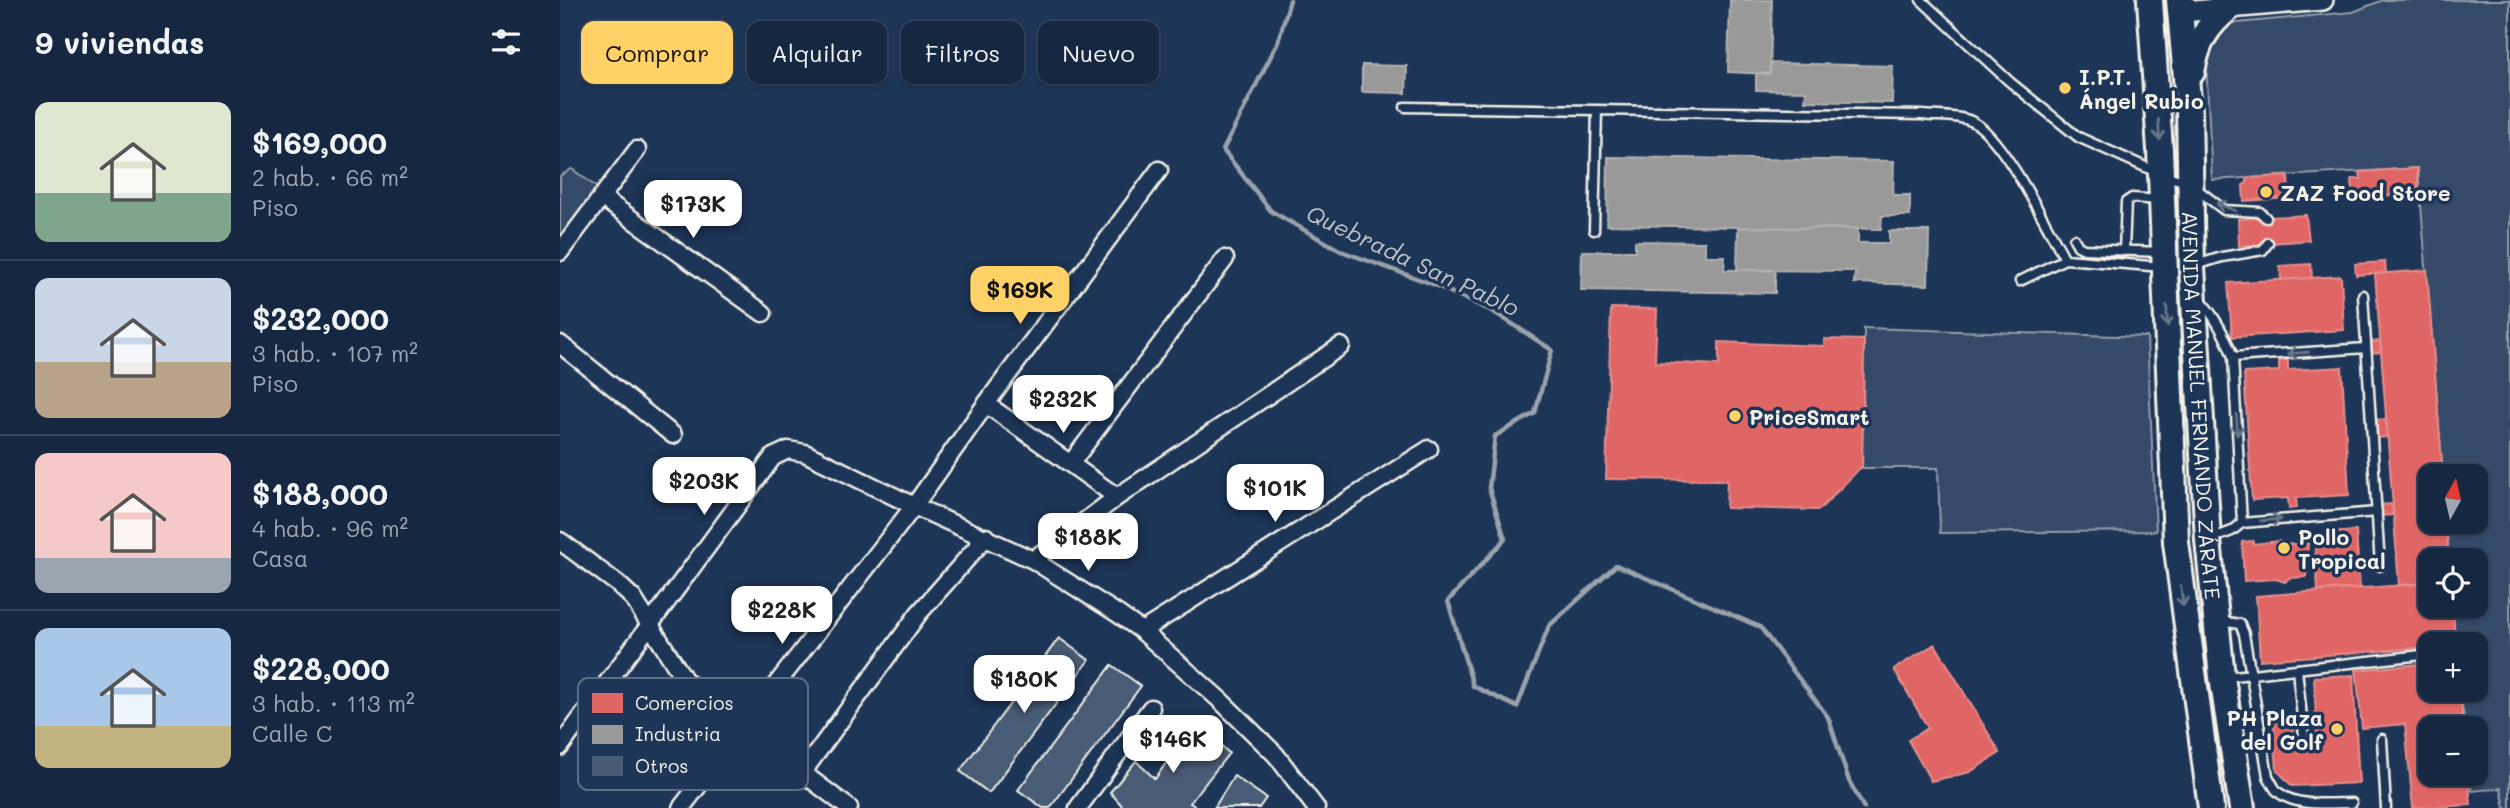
<!DOCTYPE html>
<html lang="es">
<head>
<meta charset="utf-8">
<style>
	body { margin:0; font-family:Mali,sans-serif; background:#23344c; color:#f1f3f6; height:100vh; display:flex; flex-direction:column; font-size:26px; white-space:nowrap }
	* { box-sizing:border-box; margin:0 }
	p { font-size:23px; color:#9ea6b1 }
	.icon { flex:none; width:38px; height:38px; fill:none; stroke:currentColor; stroke-width:2; stroke-linecap:round; stroke-linejoin:round }
	.map { position:relative; flex:1; overflow:hidden }
	.panel { display:flex; flex-direction:column; background:#162841; width:560px }
	.panel>* { flex:none }
	.top-card { position:absolute; left:21px; top:21px; width:665px; height:63px; display:flex; gap:14px }
	.needle { width:46px; rotate:8deg }
	.fabs { position:absolute; left:1858px; top:464px; display:grid; gap:14px }
	.fabs a { display:grid; place-items:center; width:70px; height:70px; border-radius:14px; background:#162841; box-shadow:0 2px 5px #0004,0 0 0 2px #35445a; font-size:35px }
	.price { position:absolute; translate:-50% -60px; padding:0 16px; border-radius:14px; background:#fff; color:#222; font-size:23px; line-height:46px; filter:drop-shadow(0 2px 4px #0008) }
	.price::after { content:''; position:absolute; left:50%; top:42px; width:21px; height:16px; margin-left:-10px; background:inherit; clip-path:polygon(0 0,100% 0,50% 100%) }
	.price.current { background:#ffd166; color:#111 }
	ul { padding:0; list-style:none }
	li { display:flex; align-items:center; gap:21px; height:175px; padding:0 35px }
	li+li { border-top:2px solid #35445a }
	li span { display:grid; place-items:center; flex:none; width:196px; height:140px; border-radius:14px; color:#555 }
	li>.icon { margin-inline-start:auto }
	span .icon { width:84px; height:84px; fill:#fffc; stroke-width:1 }
	li b { font-size:30px }
	h2 { display:flex; justify-content:space-between; align-items:center; height:84px; padding:0 35px; font-size:30px }
	.pill { padding:0 24px; border-radius:14px; background:#162841; box-shadow:0 2px 5px #0004,0 0 0 2px #35445a; font-size:24px; line-height:63px }
	.pill.current { background:#ffd166; color:#111 }
	main { display:flex; flex:1; min-height:0 }
	.map>svg:first-child { display:block }
</style>
</head>
<body>
<main>
<section class="panel">
<h2>9 viviendas<svg class="icon" aria-label="filters" viewBox="0 0 24 24"><path d="M4 7h16M4 17h16"/><circle cx="9" cy="7" r="2"/><circle cx="15" cy="17" r="2"/></svg></h2>
<ul>
<li><span style="background:linear-gradient(#dfe7d0 65%,#7fa58c 0)"><svg class="icon" aria-label="home" viewBox="0 0 24 24"><path d="M3 11l9-7 9 7M6 9v11h12V9"/></svg></span><div><b>$169,000</b><p>2 hab. · 66 m²</p><p>Piso</p></div></li>
<li><span style="background:linear-gradient(#c9d6e8 60%,#b9a48a 0)"><svg class="icon" aria-label="home" viewBox="0 0 24 24"><path d="M3 11l9-7 9 7M6 9v11h12V9"/></svg></span><div><b>$232,000</b><p>3 hab. · 107 m²</p><p>Piso</p></div></li>
<li><span style="background:linear-gradient(#f6c9c9 75%,#9aa5b1 0)"><svg class="icon" aria-label="home" viewBox="0 0 24 24"><path d="M3 11l9-7 9 7M6 9v11h12V9"/></svg></span><div><b>$188,000</b><p>4 hab. · 96 m²</p><p>Casa</p></div></li>
<li><span style="background:linear-gradient(#a9c7e8 70%,#c2b280 0)"><svg class="icon" aria-label="home" viewBox="0 0 24 24"><path d="M3 11l9-7 9 7M6 9v11h12V9"/></svg></span><div><b>$228,000</b><p>3 hab. · 113 m²</p><p>Calle C</p></div></li>
</ul>
</section>
<div class="map">
<svg width="1950" height="808" viewBox="0 0 1950 808">
	<rect width="100%" height="100%" fill="#1d3557"/>
	<filter id="ink" filterUnits="userSpaceOnUse"><feTurbulence type="fractalNoise" baseFrequency=".0143" numOctaves="2"/><feDisplacementMap in="SourceGraphic" scale="14" xChannelSelector="R" yChannelSelector="G"/><feConvolveMatrix kernelMatrix="1 2 1 2 8 2 1 2 1" color-interpolation-filters="sRGB"/></filter>
	<g filter="url(#ink)">
		<path fill="#354a67" stroke="#949ea8" stroke-width="2" d="M1823,0H1950V808H1945L1941,788L1912,791L1910,774H1916V728H1905L1900,690H1916V644H1895L1893,606H1916V560H1889L1886,522H1916V476H1883L1858,168L1652,180L1646,62L1654,43L1666,24L1793,12Z
			M12,169L39,189L0,242V176Z
			M1304,328L1587,337L1596,531L1380,533L1378,468H1302Z"/>
		<path fill="#e06666" stroke="#e6908d" stroke-width="2" d="M1857,168L1859,194L1793,198L1792,179H1801L1800,172Z
			M1728,176L1729,198L1684,201L1683,185L1687,183V178Z
			M1746,215L1749,240L1679,246L1678,219Z
			M1825,262L1826,273L1796,275L1795,264Z
			M1751,264L1752,278L1721,280L1720,266Z
			M1867,270L1883,476H1871V522H1886L1889,560H1871V583L1839,585L1815,274Z
			M1781,276L1784,330L1672,337L1668,283Z
			M1051,308L1097,309L1095,362L1159,365V342L1264,346V339L1304,340L1302,466L1259,510L1166,508L1167,480L1046,479Z
			M1820,341L1821,352L1810,353L1809,342Z
			M1728,360V370L1782,367L1789,495L1736,498L1737,508L1729,509L1728,498L1692,500L1684,373L1719,371V361Z
			M1826,419L1827,437L1815,438L1814,420Z
			M1832,504L1833,515L1821,516L1820,505Z
			M1796,531L1800,588L1758,591L1754,534Z
			M1693,541V544L1719,541L1720,545L1748,543L1746,577L1729,578L1725,582L1716,579L1684,581L1682,542Z
			M1871,583V606H1893L1895,644H1871V647L1700,660L1696,596Z
			M1375,644L1440,753L1410,772L1371,781L1348,740L1368,728L1334,669Z
			M1871,663V690H1900L1903,728H1871V774H1908L1911,805L1853,808L1845,724L1802,728L1796,670Z
			M1793,675L1799,783L1732,786L1717,770L1713,719L1733,717L1734,742L1757,740L1754,677Z"/>
		<path fill="#999" stroke="#b4b3b1" stroke-width="2" d="M1170,0H1212L1210,74L1168,72Z
			M1210,63L1333,66L1332,103L1245,101L1246,91L1196,90V73L1210,74Z
			M802,65L847,66L846,93L802,92Z
			M1048,157L1334,161L1333,195H1350V216H1322L1321,229L1047,225Z
			M1178,227L1298,229V243H1329V231H1369L1368,285L1294,283L1295,271L1177,270Z
			M1075,241L1145,242V256H1165L1164,270H1215V293L1021,290L1022,251H1075Z"/>
		<g fill="none" stroke-linecap="round" stroke-linejoin="round">
			<path stroke="#9aa2ab" stroke-width="4.5" d="M730,0L718,42L663,150L711,211L781,251L875,285L934,312L992,350L975,413L935,436L929,488L945,539L888,601L913,686L957,707L989,626L1056,565L1200,627L1268,717L1289,781L1304,808"/>
		</g>
		<path fill="#485b74" stroke="#f4f1e8" stroke-width="2" d="M499,638L529,660L429,793L400,771Z
			M552,665L581,686L490,808H483L458,790Z
			M635,721L669,753L630,803L638,808H564L550,792L576,761L595,779Z
			M674,776L706,798L699,808H654Z"/>
		<g fill="none" stroke-linecap="round" stroke-linejoin="round">
			<g stroke="#f4f1e8" stroke-width="13">
				<path id="service" d="M1361,0L1450,82L1518,137L1601,174L1629,183L1664,210L1700,212L1706,218
					M845,107L1362,115C1377,117 1397,115 1411,121C1441,133 1487,227 1505,259L1603,267
					M1034,230L1037,110
					M1514,239L1518,246L1524,249L1601,252
					M1564,251L1566,202L1572,198L1600,200
					M1636,265L1662,257L1703,250L1708,243
					M1460,281L1505,259
					M1803,295L1820,566
					M1640,300C1656,317 1665,335 1673,357L1806,348
					M1673,357L1682,523
					M1651,539L1672,531L1682,523L1817,512
					M1660,621L1680,624L1684,634L1708,776C1710,780 1713,786 1716,790C1733,808 1769,803 1792,803
					M1737,669L1744,737
					M1665,677L1871,654
					M1822,739L1826,808"/>
			</g>
			<g stroke="#f4f1e8" stroke-width="21">
				<path id="minor" d="M41,197L203,313
					M0,252L77,150
					M0,344L113,435
					M426,404L557,497
					M511,463L665,259
					M0,541L58,584L73,598L124,679L144,699L289,808
					M473,560L557,497L781,346
					M582,631L869,449
					M0,747L213,457L228,450L245,453L354,506L473,560L558,614L582,631L660,700L716,755L756,808
					M242,773L359,613L426,537
					M121,808L354,506L426,404L599,170
					M518,808L591,708"/>
			</g>
			<g stroke="#f4f1e8" stroke-width="24">
				<path id="tertiary" d="M1622,0L1619,2L1634,11L1763,0"/>
			</g>
			<g stroke="#f4f1e8" stroke-width="30">
				<g id="primary">
					<path d="M1590,0L1600,150L1616,542L1651,808"/>
					<path id="s1" d="M1619,0L1629,111L1632,267L1648,540L1662,677L1682,808"/>
					<path d="M1632,72C1637,43 1646,26 1669,8"/>
				</g>
			</g>
			<use href="#service" stroke="#1d3557" stroke-width="8"/>
			<use href="#minor" stroke="#1d3557" stroke-width="16"/>
			<use href="#tertiary" stroke="#1d3557" stroke-width="19"/>
			<use href="#primary" stroke="#1d3557" stroke-width="24"/>
		</g>
		<defs><path id="oneway-shaft" d="M-6 0H5M1.5-3L5.5 0L1.5 3" fill="none" stroke-width="1.6" stroke-linecap="round" stroke-linejoin="round" transform="scale(1.75)"/></defs>
		<g stroke="#68778a">
			<use href="#oneway-shaft" transform="translate(1599 130) rotate(87)"/>
			<use href="#oneway-shaft" transform="translate(1666 207) rotate(-158)"/>
			<use href="#oneway-shaft" transform="translate(1607 316) rotate(88)"/>
			<use href="#oneway-shaft" transform="translate(1738 353) rotate(176)"/>
			<use href="#oneway-shaft" transform="translate(1677 425) rotate(87)"/>
			<use href="#oneway-shaft" transform="translate(1711 520) rotate(-5)"/>
			<use href="#oneway-shaft" transform="translate(1622 596) rotate(83)"/>
		</g>
	</g>
	<g fill="#ffd166" stroke="#1d3557" stroke-width="2.5">
		<circle cx="1505" cy="88" r="7"/>
		<circle cx="1706" cy="192" r="7"/>
		<circle cx="1175" cy="416" r="7"/>
		<circle cx="1724" cy="548" r="7"/>
		<circle cx="1777" cy="729" r="7"/>
	</g>
	<g text-anchor="middle" dominant-baseline="central" stroke-width="7" stroke-linejoin="round" paint-order="stroke">
		<g font-size="21" font-weight="bold" fill="#f4f1e8" stroke="#1d3557" text-anchor="start">
			<text x="1519" y="76">I.P.T.<tspan x="1519" dy="24">Ángel Rubio</tspan></text>
			<text x="1720" y="192">ZAZ Food Store</text>
			<text x="1189" y="416">PriceSmart</text>
			<text x="1738" y="536">Pollo<tspan x="1738" dy="24">Tropical</tspan></text>
			<text x="1763" y="717" text-anchor="end">PH Plaza<tspan x="1763" dy="24">del Golf</tspan></text>
		</g>
		<g font-size="21" fill="#f4f1e8" stroke="#1d3557">
			<text stroke="none"><textPath href="#s1" startOffset="406">AVENIDA MANUEL FERNANDO ZÁRATE</textPath></text>
		</g>
		<g font-size="23" font-style="italic" fill="#c0c3c4" stroke="#1d3557">
			<text transform="translate(853 260) rotate(25)">Quebrada San Pablo</text>
		</g>
	</g>
	<rect x="18" y="678" width="230" height="112" rx="10" fill="#1d3557" stroke="#5e6d82" stroke-width="2"/>
	<rect x="32" y="693" width="31" height="20" fill="#e06666"/>
	<rect x="32" y="725" width="31" height="19" fill="#999"/>
	<rect x="32" y="756" width="31" height="20" fill="#485b74"/>
	<g font-size="19" fill="#f4f1e8">
		<text x="75" y="710">Comercios</text>
		<text x="75" y="741">Industria</text>
		<text x="75" y="773">Otros</text>
	</g>
</svg>
<div class="fabs">
<a><svg class="needle" viewBox="-14 -14 28 28"><path d="M0-13l5 13h-10z" fill="#e53935"/><path d="M0 13l5-13h-10z" fill="#9ea6b1"/></svg></a>
<a><svg class="icon" aria-label="locate" viewBox="0 0 24 24"><circle cx="12" cy="12" r="6"/><path d="M12 2v4M12 18v4M2 12h4M18 12h4"/></svg></a>
<a>+</a>
<a>−</a>
</div>
<b class="price" style="left:133px;top:240px">$173K</b>
<b class="price current" style="left:460px;top:326px">$169K</b>
<b class="price" style="left:503px;top:435px">$232K</b>
<b class="price" style="left:144px;top:517px">$203K</b>
<b class="price" style="left:715px;top:524px">$101K</b>
<b class="price" style="left:528px;top:573px">$188K</b>
<b class="price" style="left:222px;top:646px">$228K</b>
<b class="price" style="left:464px;top:715px">$180K</b>
<b class="price" style="left:613px;top:775px">$146K</b>
<div class="top-card">
<a class="pill current">Comprar</a>
<a class="pill">Alquilar</a>
<a class="pill">Filtros</a>
<a class="pill">Nuevo</a>
</div>
</div>
</main>
</body>
</html>
